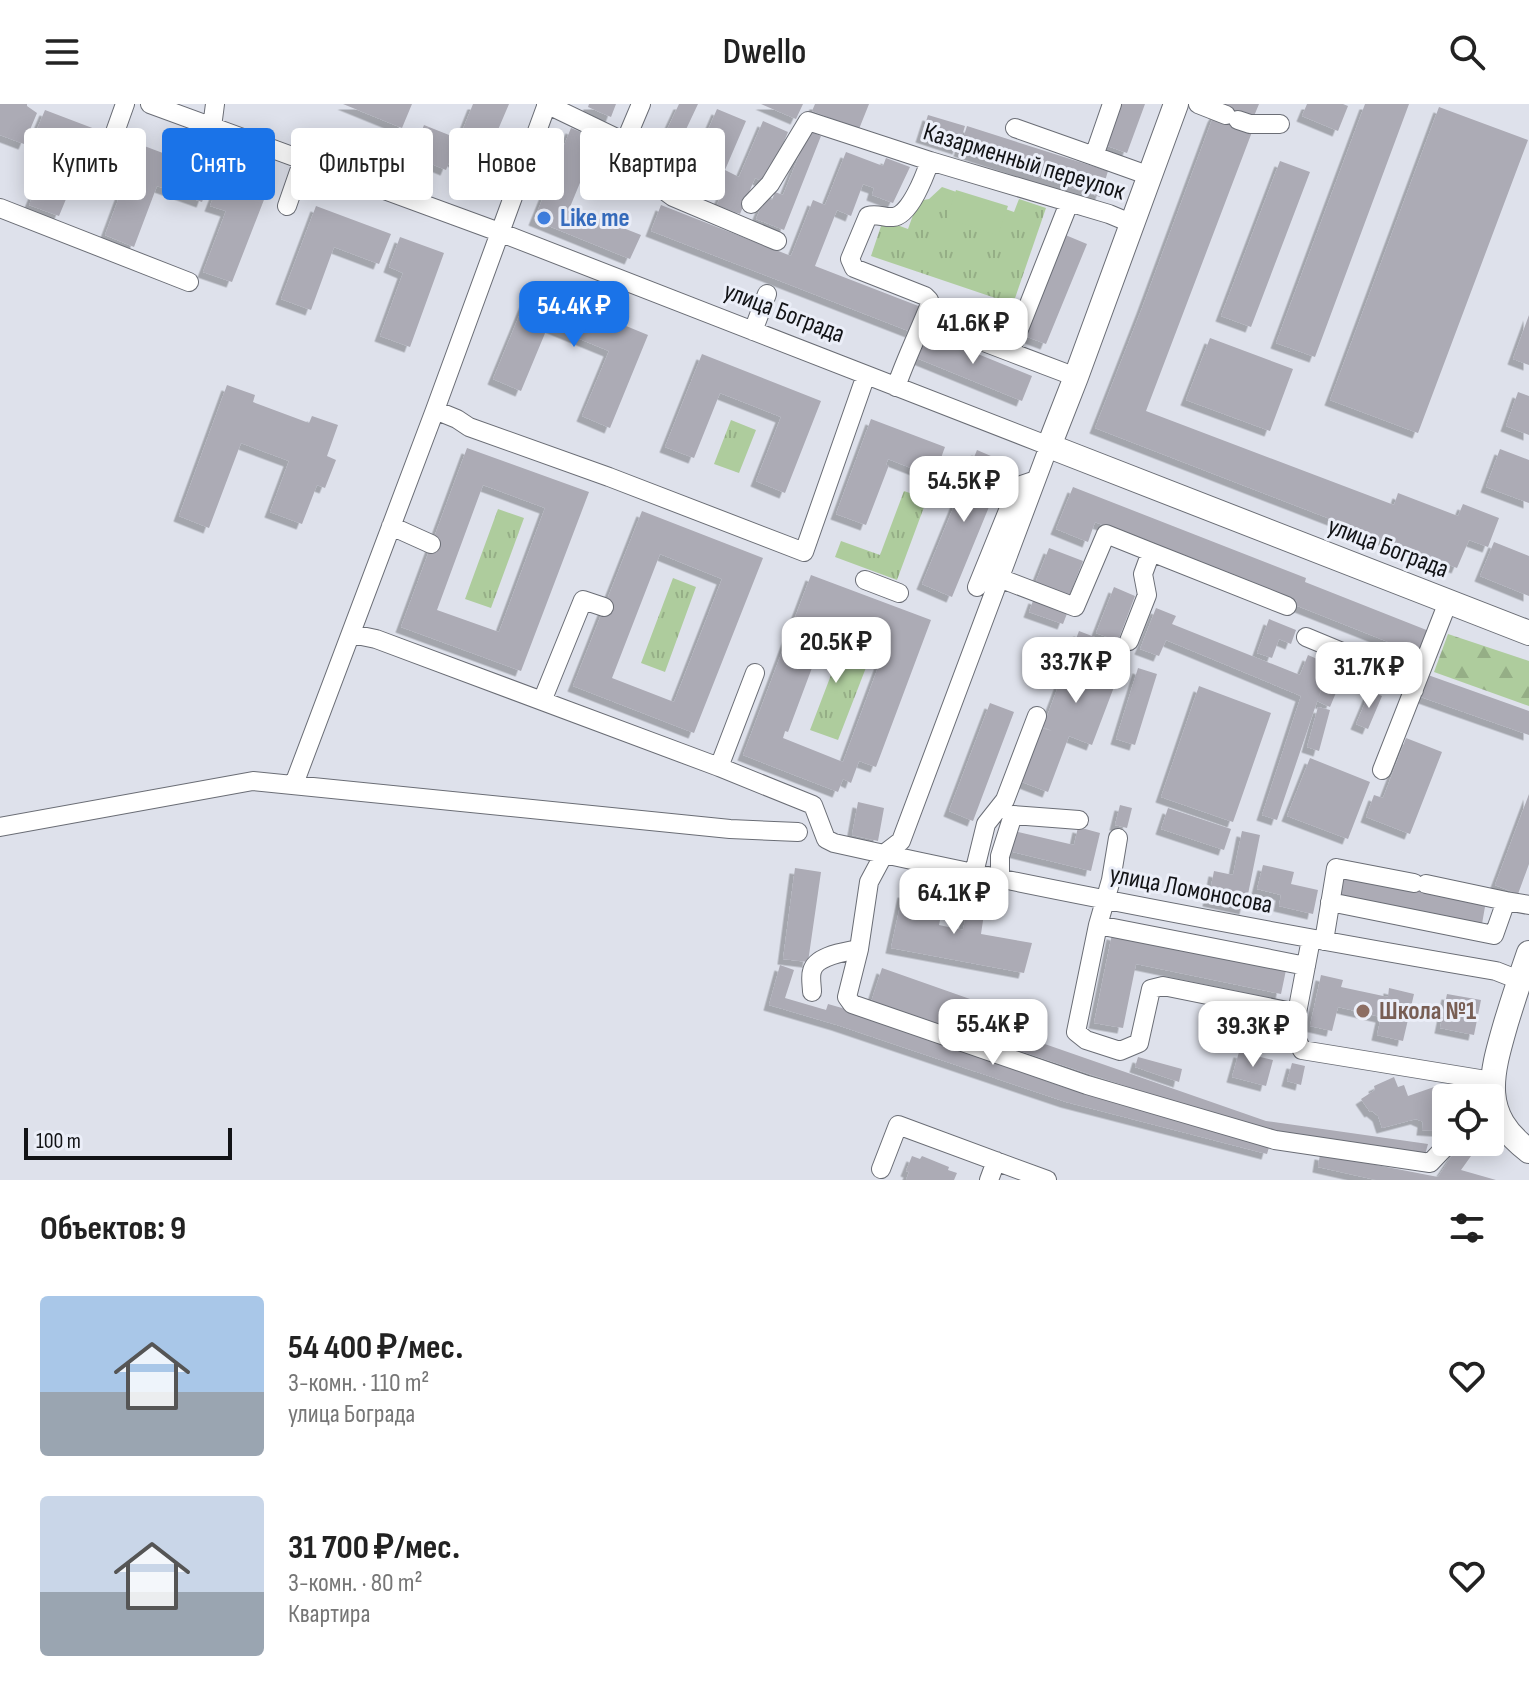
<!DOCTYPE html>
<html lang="ru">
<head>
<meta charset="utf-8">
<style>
	body { margin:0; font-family:"Sofia Sans Condensed",sans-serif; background:#f2f2f2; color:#222; height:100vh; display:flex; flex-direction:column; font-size:30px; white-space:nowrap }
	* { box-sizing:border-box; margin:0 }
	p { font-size:26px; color:#767676 }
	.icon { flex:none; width:44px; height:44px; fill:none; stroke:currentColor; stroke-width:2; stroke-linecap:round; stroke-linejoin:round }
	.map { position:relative; height:1076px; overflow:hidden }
	.panel { display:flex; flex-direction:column; background:#fff; flex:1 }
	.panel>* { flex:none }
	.hud { position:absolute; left:24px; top:24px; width:800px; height:72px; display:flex; gap:16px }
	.tools { position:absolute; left:1432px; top:980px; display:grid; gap:16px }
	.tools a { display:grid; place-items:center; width:72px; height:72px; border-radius:8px; background:#fff; box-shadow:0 4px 20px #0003; font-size:40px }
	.scale { position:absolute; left:24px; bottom:20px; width:208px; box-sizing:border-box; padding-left:8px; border:4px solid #121316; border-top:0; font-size:22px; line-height:28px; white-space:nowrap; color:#121316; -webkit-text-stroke:6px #ebeef8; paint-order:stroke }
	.price { position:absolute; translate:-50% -68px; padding:0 18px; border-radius:16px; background:#fff; color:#222; font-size:26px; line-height:52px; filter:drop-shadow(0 2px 4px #0008) }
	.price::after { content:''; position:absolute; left:50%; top:48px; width:24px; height:18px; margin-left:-12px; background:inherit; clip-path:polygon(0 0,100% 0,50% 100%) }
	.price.current { background:#1a73e8; color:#fff }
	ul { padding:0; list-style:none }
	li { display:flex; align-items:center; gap:24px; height:200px; padding:0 40px }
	li span { display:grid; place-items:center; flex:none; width:224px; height:160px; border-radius:8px; color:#555 }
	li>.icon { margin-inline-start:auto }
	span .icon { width:96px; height:96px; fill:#fffc; stroke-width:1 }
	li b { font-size:34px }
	h2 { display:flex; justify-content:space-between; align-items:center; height:96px; padding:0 40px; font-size:34px }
	.tag { padding:0 28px; border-radius:8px; background:#fff; box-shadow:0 4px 20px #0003; font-size:28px; line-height:72px }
	.tag.current { background:#1a73e8; color:#fff }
	header { display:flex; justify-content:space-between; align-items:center; height:104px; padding:0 40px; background:#fff; font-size:36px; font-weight:600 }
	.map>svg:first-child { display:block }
</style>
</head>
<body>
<header><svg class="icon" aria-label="menu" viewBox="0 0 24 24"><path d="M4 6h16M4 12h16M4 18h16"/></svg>Dwello<svg class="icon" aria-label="search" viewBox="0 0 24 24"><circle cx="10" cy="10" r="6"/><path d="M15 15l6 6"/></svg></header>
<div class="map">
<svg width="1529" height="1076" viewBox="0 0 1529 1076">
	<defs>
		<pattern id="forest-firs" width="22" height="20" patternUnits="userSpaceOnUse" patternTransform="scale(2)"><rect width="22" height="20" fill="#aecc9d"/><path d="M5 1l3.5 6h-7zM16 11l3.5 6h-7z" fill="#95ae86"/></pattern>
		<pattern id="park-tufts" width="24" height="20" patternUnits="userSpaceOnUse" patternTransform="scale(2)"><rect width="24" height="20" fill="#aecc9d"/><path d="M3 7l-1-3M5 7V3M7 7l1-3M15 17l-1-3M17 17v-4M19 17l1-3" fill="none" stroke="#95ae86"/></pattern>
		<filter id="shadow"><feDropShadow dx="-5.5" dy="5.5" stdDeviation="0" flood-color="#0004"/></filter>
	</defs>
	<rect width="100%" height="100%" fill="#dee1eb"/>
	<path fill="url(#forest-firs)" d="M1448,530L1529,557V602L1434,568Z"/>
	<path fill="url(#park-tufts)" d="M942,83L1014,108L1019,95L1046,104L1013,200L871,152L883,116L908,125L918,97L929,95Z
		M731,316L756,326L739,369L714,360Z
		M904,387L927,395L897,476L835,453L841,437L880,451Z
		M498,405L524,414L491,504L465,495Z
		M673,474L696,483L665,568L641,559Z
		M844,537L872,548L838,636L810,626Z"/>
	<path fill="#aecc9d" d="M956,86L1008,102L998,131L947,114Z"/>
	<path fill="#acabb5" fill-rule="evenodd" filter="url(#shadow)" d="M0,0H27V2L37,9L24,40L0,31Z
		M343,0H412L402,24Z
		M473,0H509L480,68L450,56L446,66L412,52L424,21L459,35Z
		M589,0H616L611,13L588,3Z
		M679,0H698L665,70L650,62Z
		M761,0H803L796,15Z
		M815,0H869L859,25L812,7Z
		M1116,0H1145L1127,49L1102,40Z
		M1221,0H1259L1254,12L1252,28L1146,307L1394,401L1398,389L1458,412L1463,400L1499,414L1488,443L1469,436L1457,464L1095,324L1142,204L1213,13Z
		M1307,0H1343L1348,2L1338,27L1302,12Z
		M1365,0H1409L1315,253L1276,239Z
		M1439,3L1528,36L1418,329L1330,296Z
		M717,5L746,17L725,66L739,73L763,17L788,28L767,79L755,74L740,110L717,101L725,82L703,73L697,86L685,80Z
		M45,6L95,25L59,112L29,101L52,45L32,37Z
		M928,11L965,22L958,45L921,33Z
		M967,22L1108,67L1100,93L959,47Z
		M571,24L598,35L570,103L641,131L630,155L534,116Z
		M809,27L821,32L784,126L756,115L765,93L772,96L775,88L783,91Z
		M139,40L213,68L202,98L157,82L134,143L105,131Z
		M846,48L883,62L886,54L910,63L893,99L872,91L874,84L863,80L851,112L837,106L815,162L921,203L911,228L651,127L661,101L791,152L813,96L825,101Z
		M1280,57L1310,68L1251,223L1221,212Z
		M222,71L267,88L232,178L203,168L226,107L210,102Z
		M316,102L391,130L379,160L334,143L311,206L281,195Z
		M1063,130L1087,140L1046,240L1022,231Z
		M400,133L444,149L410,243L380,232L403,169L389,163Z
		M531,183L648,231L610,324L582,312L609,247L548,222L521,287L493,275Z
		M1529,211V261L1513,255Z
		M924,228L1032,272L1022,297L914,253Z
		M1210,234L1293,265L1270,327L1186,296Z
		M702,250L821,297L785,389L756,377L781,313L720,289L694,354L665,343Z
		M227,281L255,291L253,298L309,319L312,312L338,321L327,352L336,356L325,384L317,381L302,420L270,408L289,357L241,339L209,424L179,412Z
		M1518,288L1529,292V331L1506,322Z
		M871,315L945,343L934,373L888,355L886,361H889L866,421L836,410Z
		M467,344L589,388L521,567L401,523ZM483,381L545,404L499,528L437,506Z
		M1500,345L1529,356V399L1486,383Z
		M977,346L1007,359L952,493L922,480Z
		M1073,383L1306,474L1305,478L1429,527L1412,570L1404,567L1400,562L1406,545L1295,501L1297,497L1095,418L1088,438L1056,425Z
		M642,407L763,454L694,629L573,582ZM660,450L722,475L674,598L612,574Z
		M1494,438L1529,452V492L1480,472Z
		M1049,444L1083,457L1068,495L1034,482Z
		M811,471L931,516L876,663L859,657L851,679L843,675L838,688L743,651ZM828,514L891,538L889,543L886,542L843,658L783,634L785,627L788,628L828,521L825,520Z
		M1114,483L1135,492L1118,537L1096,529Z
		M1034,494L1068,507L1063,520L1029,508Z
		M1156,504L1176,512L1172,520L1300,571L1308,551L1345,567L1330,603L1317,597L1324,580H1323L1277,716L1262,711L1301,592L1166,536L1159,552L1140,545Z
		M1269,515L1296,526L1291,540L1279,535L1272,554L1257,549Z
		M1079,527L1128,546L1092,641L1069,632L1048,688L1022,678L1041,624L1052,627L1043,623Z
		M1138,564L1157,570L1135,641L1116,635Z
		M1428,571L1529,607V631L1421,593Z
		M1199,582L1271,609L1233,718L1161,693Z
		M1370,587L1382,592L1368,625L1356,620Z
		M990,599L1014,608L973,717L949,707Z
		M1318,603L1330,606L1319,647L1307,643Z
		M1406,634L1442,648L1410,730L1366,713L1374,691L1383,694Z
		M1310,654L1370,678L1348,735L1287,712Z
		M1529,690V760L1518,790L1495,781Z
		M858,698L884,704L878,737L852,731Z
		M1120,701L1132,704L1127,724L1115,721Z
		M1168,704L1231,725L1224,746L1161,725Z
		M1078,723L1100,729L1091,767L1009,747L1014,727L1074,741Z
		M1242,727L1260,731L1245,805L1208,797L1214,767L1233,771Z
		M1263,761L1294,768L1291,780L1318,786L1313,810L1279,802L1281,791L1257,785Z
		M795,764L821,768L808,858L783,855Z
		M1345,771L1486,797L1482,820L1341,794Z
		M903,788L944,796L939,821L963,826L968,800L985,803L981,830L1032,839L1024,869L891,844Z
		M1112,830L1286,866L1281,890L1136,860L1123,924L1094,919Z
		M780,861L794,866L785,894L826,906L828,900L842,904L1066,984L1270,1040L1267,1050L1066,998L837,921L769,901Z
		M882,864L970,895L964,912L1266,1017L1428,1040L1425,1051L1268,1029L871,898Z
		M1321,871L1343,876L1341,883L1388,893L1389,884L1414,890L1403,937L1377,931L1381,913L1338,903L1332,927L1310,922Z
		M1447,890L1481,896L1474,931L1440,924Z
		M1227,919L1245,924L1240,942L1221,936Z
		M1239,948L1273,956L1266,982L1232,973Z
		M1138,953L1182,965L1179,978L1135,963Z
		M1292,959L1305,962L1301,981L1287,977Z
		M1394,973L1398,983L1404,981L1408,992L1437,982L1440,984L1446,982L1450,994H1446V1021L1438,1027L1422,1026L1423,1018L1416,1015L1382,1024L1378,1012L1372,1007L1370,1008L1361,995L1375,986L1374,982Z
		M1461,1038H1481L1461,1066L1496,1076H1376L1318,1063L1320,1050L1438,1073Z
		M912,1052L920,1055L922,1052L949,1063L948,1066L957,1069L954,1076H906L909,1068L906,1067Z"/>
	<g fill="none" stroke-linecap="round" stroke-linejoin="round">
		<g stroke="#6a6d75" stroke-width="20">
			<path id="minor" d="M150,0L499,128L1049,342L901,737L884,750L869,778L859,845C846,848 816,851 812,867C810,873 812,882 812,888
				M546,0L625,38L641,0
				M1112,0L1094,52L1150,72
				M1198,0L1226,11
				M1238,16L1250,20H1280
				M212,23L215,0
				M1015,24L1094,52
				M625,38L654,79L673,93L777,137
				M104,59L125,0
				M751,100L770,80L808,17L930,57L1109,110L1133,120
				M287,102L303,56
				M0,104L189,178
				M753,227L767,190
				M955,227L1010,248L1069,99
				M1010,248L1076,273
				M896,283C906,254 919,228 930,200L929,196L925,192L854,164L850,155L868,112C877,109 884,114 893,113C910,112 925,71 930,57
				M435,306L457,315L469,323L609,373L804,448L866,271
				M391,422L431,440
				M999,474L1075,503L1106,430L1151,448
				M865,476L899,489
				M977,483L1018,382L1036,376
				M352,530L376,535L719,663
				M1306,533L1388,567L1414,586
				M1129,537L1147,491L1143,470L1151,448L1287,502
				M755,569L719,663L813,701L826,735L834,739C1053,788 1275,829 1496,867L1519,876
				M542,597L583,496L604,503
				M1382,666L1448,498
				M294,680L435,306L547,0
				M0,723L253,677L730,725L798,728
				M1118,734L1111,776L1098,821L1076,928L1086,936L1120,947L1139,939L1151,885L1163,882L1297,909
				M974,769L986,720L1005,696L1037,612
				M1000,774V752L1013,711L1079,716
				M1426,780L1506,797
				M1330,798L1494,831L1506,797L1529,801
				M1098,821L1306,862
				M1311,835L1297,909L1296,934L1302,946L1492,977
				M1324,837L1336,764L1414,779
				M859,845L847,893L852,900L1087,981L1275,1036L1430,1059L1450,1038
				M881,1065L898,1021L1047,1076
				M989,1076L996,1057"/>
		</g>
		<g stroke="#6a6d75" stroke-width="26">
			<path id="major" d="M1176,0L1076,273L1049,342L1529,529
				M1529,849C1521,872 1513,896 1506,919C1491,971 1479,1010 1529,1047"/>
		</g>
		<use href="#minor" stroke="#fff" stroke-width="18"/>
		<use href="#major" stroke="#fff" stroke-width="24"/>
	</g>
	<circle fill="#3f7fe0" stroke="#ebeef8" stroke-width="3" cx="544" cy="114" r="8"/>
	<circle fill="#8d6e63" stroke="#ebeef8" stroke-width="3" cx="1363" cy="907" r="8"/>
	<g text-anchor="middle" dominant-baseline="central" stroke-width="6" stroke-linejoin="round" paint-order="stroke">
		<g font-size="26" fill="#121316" stroke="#ebeef8">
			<text transform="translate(1024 58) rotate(17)">Казарменный переулок</text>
			<text transform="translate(784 209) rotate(21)">улица Бограда</text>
			<text transform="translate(1388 444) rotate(21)">улица Бограда</text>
			<text transform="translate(1191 786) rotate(11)">улица Ломоносова</text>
		</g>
		<g font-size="26" font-weight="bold" fill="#366cbe" stroke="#ebeef8" text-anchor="start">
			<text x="560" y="114">Like me</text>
		</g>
		<g font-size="26" font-weight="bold" fill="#785e54" stroke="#ebeef8" text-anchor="start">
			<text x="1379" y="907">Школа №1</text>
		</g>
	</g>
</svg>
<div class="tools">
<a><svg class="icon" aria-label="locate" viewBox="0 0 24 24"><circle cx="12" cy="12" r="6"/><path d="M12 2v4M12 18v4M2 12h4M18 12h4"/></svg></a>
</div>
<div class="scale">100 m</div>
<b class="price current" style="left:574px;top:245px">54.4K ₽</b>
<b class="price" style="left:973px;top:262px">41.6K ₽</b>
<b class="price" style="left:964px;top:420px">54.5K ₽</b>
<b class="price" style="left:836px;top:581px">20.5K ₽</b>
<b class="price" style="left:1076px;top:601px">33.7K ₽</b>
<b class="price" style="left:1369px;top:606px">31.7K ₽</b>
<b class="price" style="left:954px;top:832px">64.1K ₽</b>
<b class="price" style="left:993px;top:963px">55.4K ₽</b>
<b class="price" style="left:1253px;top:965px">39.3K ₽</b>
<div class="hud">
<a class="tag">Купить</a>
<a class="tag current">Снять</a>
<a class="tag">Фильтры</a>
<a class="tag">Новое</a>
<a class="tag">Квартира</a>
</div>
</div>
<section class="panel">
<h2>Объектов: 9<svg class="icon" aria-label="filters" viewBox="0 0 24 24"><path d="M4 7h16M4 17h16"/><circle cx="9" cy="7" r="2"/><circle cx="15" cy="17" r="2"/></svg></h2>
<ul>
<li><span style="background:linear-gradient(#a9c7e8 60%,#9aa5b1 0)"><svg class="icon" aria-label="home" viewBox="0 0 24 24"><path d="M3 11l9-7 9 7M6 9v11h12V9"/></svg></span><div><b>54 400 ₽/мес.</b><p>3-комн. · 110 m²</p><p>улица Бограда</p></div><svg class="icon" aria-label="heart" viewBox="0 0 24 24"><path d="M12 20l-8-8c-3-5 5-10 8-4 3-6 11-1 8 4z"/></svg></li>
<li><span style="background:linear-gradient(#c9d6e8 60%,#9aa5b1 0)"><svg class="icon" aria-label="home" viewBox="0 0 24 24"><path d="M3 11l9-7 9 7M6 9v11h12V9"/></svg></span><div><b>31 700 ₽/мес.</b><p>3-комн. · 80 m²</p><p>Квартира</p></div><svg class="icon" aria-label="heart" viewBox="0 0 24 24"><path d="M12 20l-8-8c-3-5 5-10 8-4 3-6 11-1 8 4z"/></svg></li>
</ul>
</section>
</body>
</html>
